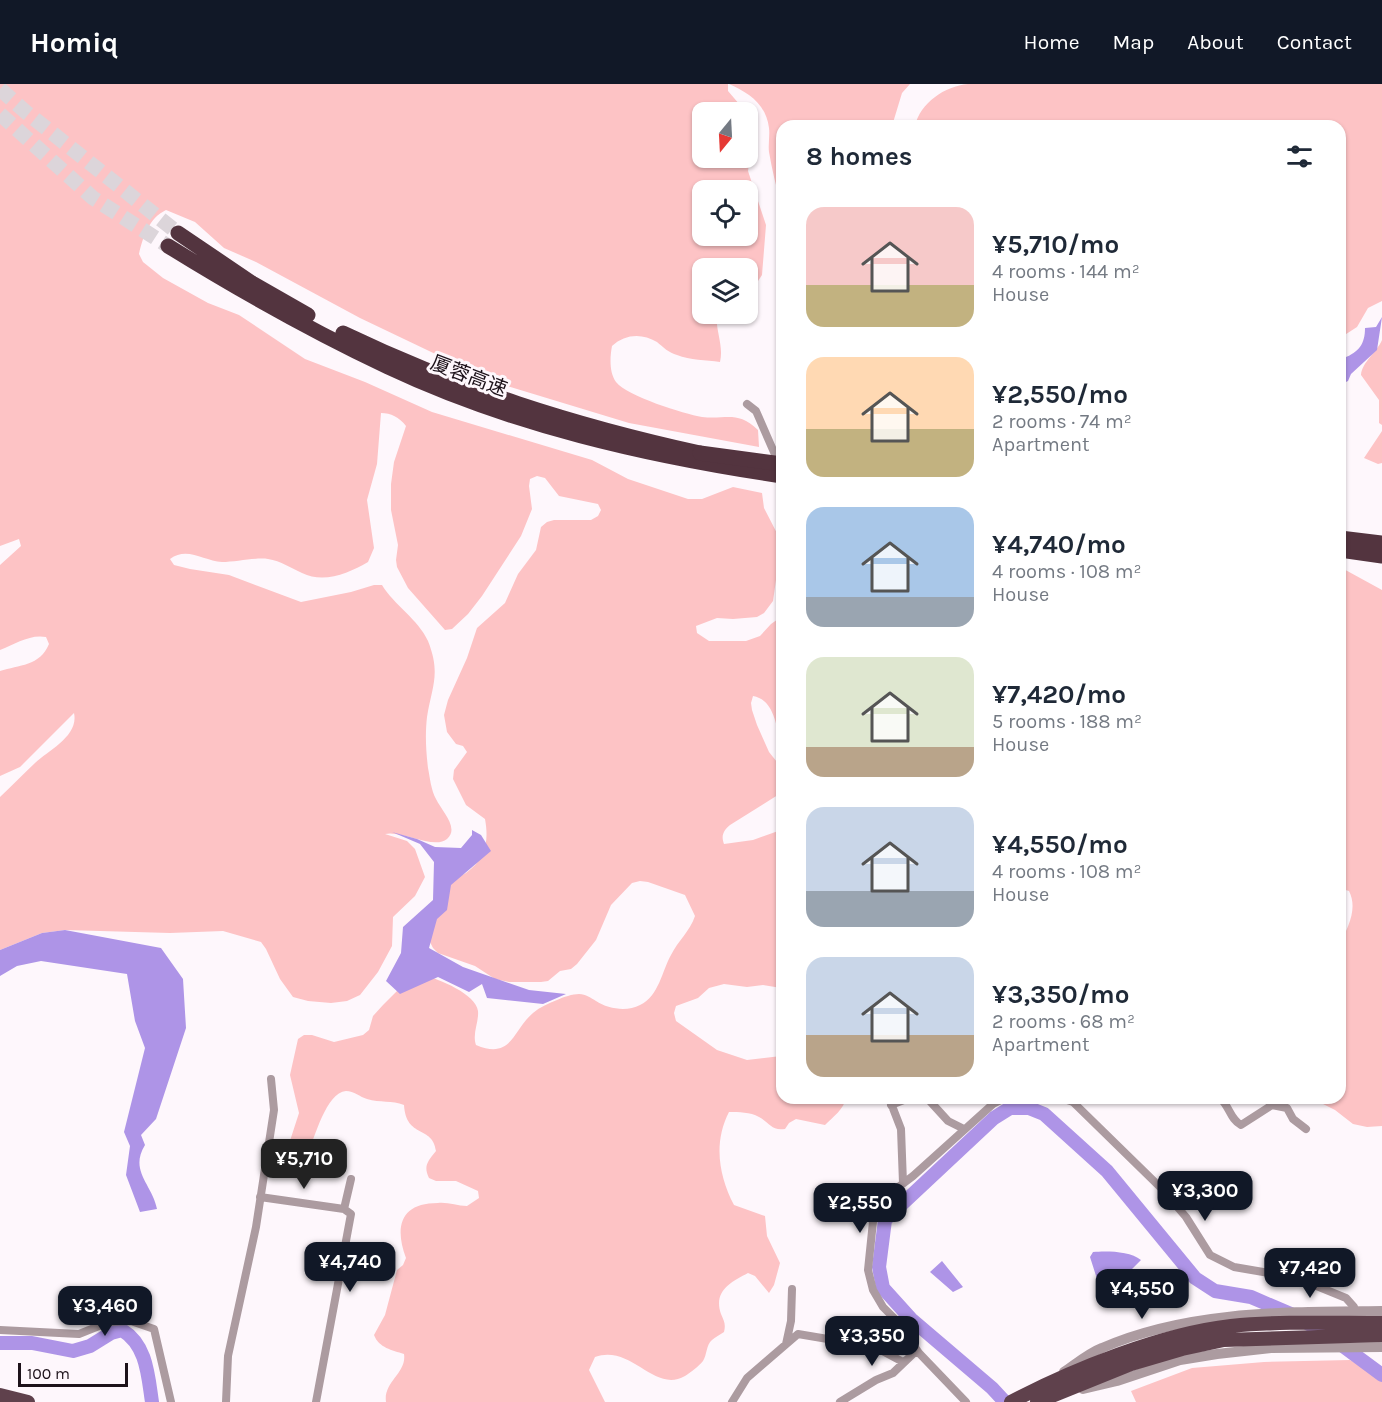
<!DOCTYPE html>
<html lang="en">
<head>
<meta charset="utf-8">
<style>
	body { margin:0; font-family:Karla,"Noto Sans SC",sans-serif; background:#f2f2f3; color:#1f2937; height:100vh; display:flex; flex-direction:column; font-size:22px; white-space:nowrap }
	* { box-sizing:border-box; margin:0 }
	p { font-size:20px; color:#747a83 }
	.icon { flex:none; width:33px; height:33px; fill:none; stroke:currentColor; stroke-width:2; stroke-linecap:round; stroke-linejoin:round }
	.map { position:relative; flex:1; overflow:hidden }
	.panel { position:absolute; left:776px; top:36px; width:570px; height:984px; display:flex; flex-direction:column; background:#fff; border-radius:18px; box-shadow:0 2px 4px #0004 }
	.panel>* { flex:none }
	.needle { width:39px; rotate:198deg }
	.controls { position:absolute; left:692px; top:18px; display:grid; gap:12px }
	.controls a { display:grid; place-items:center; width:66px; height:66px; border-radius:12px; background:#fff; box-shadow:0 2px 4px #0004; font-size:30px }
	.scale { position:absolute; left:18px; bottom:15px; width:110px; box-sizing:border-box; padding-left:6px; border:3px solid #1d121a; border-top:0; font-size:16px; line-height:21px; white-space:nowrap; color:#1d121a; -webkit-text-stroke:4px #fef7fc; paint-order:stroke }
	.price { position:absolute; translate:-50% -51px; padding:0 14px; border-radius:12px; background:#111827; color:#fff; font-size:20px; line-height:39px; filter:drop-shadow(0 2px 3px #0008) }
	.price::after { content:''; position:absolute; left:50%; top:36px; width:18px; height:14px; margin-left:-9px; background:inherit; clip-path:polygon(0 0,100% 0,50% 100%) }
	.price.current { background:#222; color:#fff }
	ul { padding:0; list-style:none }
	li { display:flex; align-items:center; gap:18px; height:150px; padding:0 30px }
	li span { display:grid; place-items:center; flex:none; width:168px; height:120px; border-radius:18px; color:#555 }
	li>.icon { margin-inline-start:auto }
	span .icon { width:72px; height:72px; fill:#fffc; stroke-width:1 }
	li b { font-size:26px }
	h2 { display:flex; justify-content:space-between; align-items:center; height:72px; padding:0 30px; font-size:26px }
	header { display:flex; align-items:center; gap:36px; box-sizing:border-box; height:84px; padding:0 30px; background:#111827; color:#fff }
	header strong { font-size:28px }
	nav { display:flex; gap:33px; margin-inline-start:auto; font-size:21px }
	.map>svg:first-child { display:block }
</style>
</head>
<body>
<header>
<strong>Homiq</strong>
<nav><a>Home</a><a>Map</a><a>About</a><a>Contact</a></nav>
</header>
<div class="map">
<svg width="1382" height="1318" viewBox="0 0 1382 1318">
	<rect width="100%" height="100%" fill="#fef7fc"/>
	<path fill="#fdc3c5" fill-rule="evenodd" d="M0,0H728V7L746,28H702V74H747V30L752,36L754,44L748,87L766,141L762,191L758,197L747,200V184H702V230H717C715,246 724,261 720,278C706,276 690,276 677,271C669,269 663,263 657,258C642,249 625,250 612,262C610,273 609,288 616,298C627,312 684,330 702,333C726,336 737,326 758,346L759,363L629,339L494,298L360,234L256,178L224,164L195,138L166,126C149,134 143,153 139,170L143,178L163,194L208,219L239,231L305,275L365,298L432,328L592,376L628,395L688,415H702L733,403L762,409L764,424L781,457V479L777,489L773,517L764,529L757,533L733,535L717,534L696,542L697,549L709,557H746L760,552L771,540L781,533V656C775,640 774,616 753,612L751,619L752,626L757,641L769,668L781,683V709L730,741C723,747 721,752 724,760L753,756L781,746V904L763,901L747,903L724,900L709,904L698,914L676,922L674,929L676,937L717,966L747,976L781,972L782,1014H846C844,1025 833,1033 825,1041L796,1035L789,1039L785,1045C771,1047 770,1039 759,1033C750,1028 739,1028 729,1028C713,1059 719,1092 734,1121L765,1132L767,1152L780,1179L774,1201L769,1209L755,1192L748,1189C731,1198 713,1207 721,1230C724,1237 726,1240 724,1248C720,1251 715,1253 712,1256C706,1261 707,1271 703,1277C699,1282 690,1289 685,1292C654,1310 632,1260 595,1273L589,1286L605,1318H386C383,1298 407,1289 404,1270C392,1266 379,1264 374,1251L385,1231L397,1186L403,1181L406,1174C394,1142 401,1119 438,1119C448,1118 457,1122 467,1122L479,1114L478,1107L456,1097H436L429,1094C423,1082 428,1077 436,1067C433,1041 406,1055 404,1021C392,1016 380,1019 367,1015C360,1013 354,1007 346,1007C326,1009 315,1053 308,1069L301,1071L287,1066L299,1029L290,991L298,955L304,951H312L334,958L363,951L369,946L373,932L383,921L404,900L423,891C439,895 476,910 478,927C479,939 472,949 476,961C512,976 512,947 533,929C540,923 549,919 557,916C563,913 573,910 579,910C586,910 591,914 596,917C608,925 627,928 640,921C659,912 662,887 671,871C678,857 690,847 695,832L685,811L648,798L640,797L632,799L611,821L596,856L577,880L571,885L560,887L548,897L541,898H509L495,895L475,882L438,869L433,864L426,850C434,834 441,814 451,799C454,794 461,792 466,789C486,775 489,757 485,735L466,721L453,695L454,686L467,668L463,662L456,660L447,648L444,631L448,616L467,574L477,544L505,519L518,490L536,466L541,443L547,438L554,436H591L598,432L601,426L598,420L559,412L545,394L537,392L530,395L529,402L532,425L521,452L482,512L468,530L452,545L445,546L408,504L397,483L396,476L398,461L391,426V400L394,378L406,342C399,333 391,329 381,329L377,380L367,416L374,464L368,478C349,489 324,500 302,489C291,484 281,477 268,475C257,473 236,478 222,478C204,477 187,462 170,475L174,481L190,485L229,491L301,518L351,508L374,501H382C394,521 418,535 428,557C441,590 432,602 427,633C425,651 426,667 428,684C430,694 431,706 436,715C441,726 460,744 447,755C434,766 402,746 385,750L407,757L415,765L425,793L415,812L393,833L392,862L378,888L360,911L347,917L331,919L308,917L293,913L280,895L266,865L261,858L223,847L170,849L65,846L42,849L0,866V713C12,702 23,690 35,679C49,666 79,652 74,629L20,683L0,692V587C19,581 40,582 49,560L46,553C30,550 15,560 0,566V481L21,462L19,455L0,462ZM702,106H747V152H702Z
		M729,0H910L902,9L892,42H782L781,119C776,103 772,85 769,68C768,60 770,52 769,44C766,20 749,9 729,0Z
		M968,0H1382V217L1368,224L1357,243L1340,254V42H915C920,19 945,2 968,0Z
		M1382,256V341L1379,339V316L1361,291C1362,278 1377,268 1382,256Z
		M1382,347V379L1378,380L1364,374Z
		M1340,483L1382,506V1042L1367,1043L1353,1040L1335,1026L1311,1014H1340V860C1348,843 1358,825 1349,807L1342,805L1340,807Z
		M1350,1276L1382,1295V1318H1136L1131,1307L1192,1284L1264,1278Z"/>
	<path fill="#ae94e7" d="M1382,233L1377,266L1351,290L1348,297L1340,301V273L1344,274C1359,268 1365,260 1365,244L1376,243Z
		M472,746L481,751L491,767L451,801L447,826L437,835L429,864L463,883L529,906L566,910L543,920L487,914L482,900L469,908L438,893L400,910L386,897L401,869L403,843L433,816L434,778L420,760L392,748L417,755L435,763L461,764L472,751Z
		M65,846L161,864L183,895L186,944L156,1035L141,1051L145,1061C129,1087 152,1100 157,1125L140,1128L126,1091L130,1062L124,1048L145,964L135,937L127,890L41,877L17,882L0,892V866L42,849Z
		M1093,1168C1107,1167 1130,1167 1141,1176L1132,1185L1107,1192L1105,1195L1098,1198L1090,1173Z
		M942,1177L963,1203L953,1208L930,1188Z"/>
	<g fill="none" stroke-linecap="round" stroke-linejoin="round">
		<path stroke="#ae94e7" stroke-width="14" d="M0,1259H32L73,1267L90,1262L111,1249L122,1246C147,1261 148,1292 152,1318
			M1005,1318L992,1304L911,1235L883,1204L879,1183L885,1136L994,1034L1010,1024H1029L1044,1030L1107,1087L1195,1194L1215,1207L1251,1213L1293,1231L1328,1251L1382,1291"/>
		<path stroke="#dcd5da" stroke-width="15" stroke-dasharray="15 8" stroke-linecap="butt" d="M0,5L27,29L178,149
			M0,30L93,114L168,162"/>
		<path stroke="#ac9ba0" stroke-width="8" d="M747,320L756,327L780,382
			M889,1014L901,1045L903,1099
			M927,1014L948,1037L964,1045
			M1061,1014L1073,1018L1161,1104L1186,1133L1210,1171L1234,1183L1269,1189L1319,1203L1346,1214L1354,1223V1228
			M1220,1014C1230,1023 1230,1035 1241,1041L1272,1021L1287,1024L1293,1035L1306,1045
			M891,1021L909,1014
			M260,1113L344,1125
			M0,1246L79,1250L109,1238L131,1237L154,1245L171,1318
			M786,1260L791,1237L792,1205
			M226,1318L228,1272L256,1143L274,1026L271,995
			M316,1318L351,1130L344,1125L351,1095
			M732,1318L747,1294L798,1250L875,1263L903,1278
			M840,1318L876,1296L893,1289L917,1266
			M966,1318L919,1269L912,1259L908,1248L883,1223L873,1206L868,1186L874,1128L880,1117L913,1092L993,1020L1005,1014"/>
		<path stroke="#ac9ba0" stroke-width="10" d="M1064,1288C1076,1280 1089,1269 1102,1264C1189,1226 1289,1228 1382,1227
			M1083,1305L1117,1297L1180,1276L1217,1270L1271,1264L1382,1263"/>
		<path stroke="#5f414c" stroke-width="14" d="M0,1311L28,1318
			M1011,1318C1074,1285 1161,1250 1231,1242C1281,1237 1332,1239 1382,1239
			M1037,1318L1131,1280L1182,1265L1224,1256L1382,1251"/>
		<path stroke="#53343f" stroke-width="15" d="M178,149L252,199L308,231
			M168,162C239,206 312,247 388,283C511,341 647,372 782,392
			M343,249C460,305 573,341 700,369
			M1340,454L1382,459
			M1340,466L1382,472"/>
		<path stroke="#53343f" stroke-width="15" d="M700,369L782,380"/>
	</g>
	<g text-anchor="middle" dominant-baseline="central" stroke-width="6" stroke-linejoin="round" paint-order="stroke">
		<g font-size="20" fill="#1d121a" stroke="#fef7fc">
			<text transform="translate(469 292) rotate(21)">厦蓉高速</text>
		</g>
	</g>
</svg>
<div class="controls">
<a><svg class="needle" viewBox="-14 -14 28 28"><path d="M0-13l5 13h-10z" fill="#e53935"/><path d="M0 13l5-13h-10z" fill="#747a83"/></svg></a>
<a><svg class="icon" aria-label="locate" viewBox="0 0 24 24"><circle cx="12" cy="12" r="6"/><path d="M12 2v4M12 18v4M2 12h4M18 12h4"/></svg></a>
<a><svg class="icon" aria-label="layers" viewBox="0 0 24 24"><path d="M12 4l9 5-9 5-9-5zM3 14l9 5 9-5"/></svg></a>
</div>
<div class="scale">100 m</div>
<b class="price current" style="left:304px;top:1106px">¥5,710</b>
<b class="price" style="left:1205px;top:1138px">¥3,300</b>
<b class="price" style="left:860px;top:1150px">¥2,550</b>
<b class="price" style="left:350px;top:1209px">¥4,740</b>
<b class="price" style="left:1310px;top:1215px">¥7,420</b>
<b class="price" style="left:1142px;top:1236px">¥4,550</b>
<b class="price" style="left:105px;top:1253px">¥3,460</b>
<b class="price" style="left:872px;top:1283px">¥3,350</b>
<section class="panel">
<h2>8 homes<svg class="icon" aria-label="filters" viewBox="0 0 24 24"><path d="M4 7h16M4 17h16"/><circle cx="9" cy="7" r="2"/><circle cx="15" cy="17" r="2"/></svg></h2>
<ul>
<li><span style="background:linear-gradient(#f6c9c9 65%,#c2b280 0)"><svg class="icon" aria-label="home" viewBox="0 0 24 24"><path d="M3 11l9-7 9 7M6 9v11h12V9"/></svg></span><div><b>¥5,710/mo</b><p>4 rooms · 144 m²</p><p>House</p></div></li>
<li><span style="background:linear-gradient(#ffd9b3 60%,#c2b280 0)"><svg class="icon" aria-label="home" viewBox="0 0 24 24"><path d="M3 11l9-7 9 7M6 9v11h12V9"/></svg></span><div><b>¥2,550/mo</b><p>2 rooms · 74 m²</p><p>Apartment</p></div></li>
<li><span style="background:linear-gradient(#a9c7e8 75%,#9aa5b1 0)"><svg class="icon" aria-label="home" viewBox="0 0 24 24"><path d="M3 11l9-7 9 7M6 9v11h12V9"/></svg></span><div><b>¥4,740/mo</b><p>4 rooms · 108 m²</p><p>House</p></div></li>
<li><span style="background:linear-gradient(#dfe7d0 75%,#b9a48a 0)"><svg class="icon" aria-label="home" viewBox="0 0 24 24"><path d="M3 11l9-7 9 7M6 9v11h12V9"/></svg></span><div><b>¥7,420/mo</b><p>5 rooms · 188 m²</p><p>House</p></div></li>
<li><span style="background:linear-gradient(#c9d6e8 70%,#9aa5b1 0)"><svg class="icon" aria-label="home" viewBox="0 0 24 24"><path d="M3 11l9-7 9 7M6 9v11h12V9"/></svg></span><div><b>¥4,550/mo</b><p>4 rooms · 108 m²</p><p>House</p></div></li>
<li><span style="background:linear-gradient(#c9d6e8 65%,#b9a48a 0)"><svg class="icon" aria-label="home" viewBox="0 0 24 24"><path d="M3 11l9-7 9 7M6 9v11h12V9"/></svg></span><div><b>¥3,350/mo</b><p>2 rooms · 68 m²</p><p>Apartment</p></div></li>
</ul>
</section>
</div>
</body>
</html>
